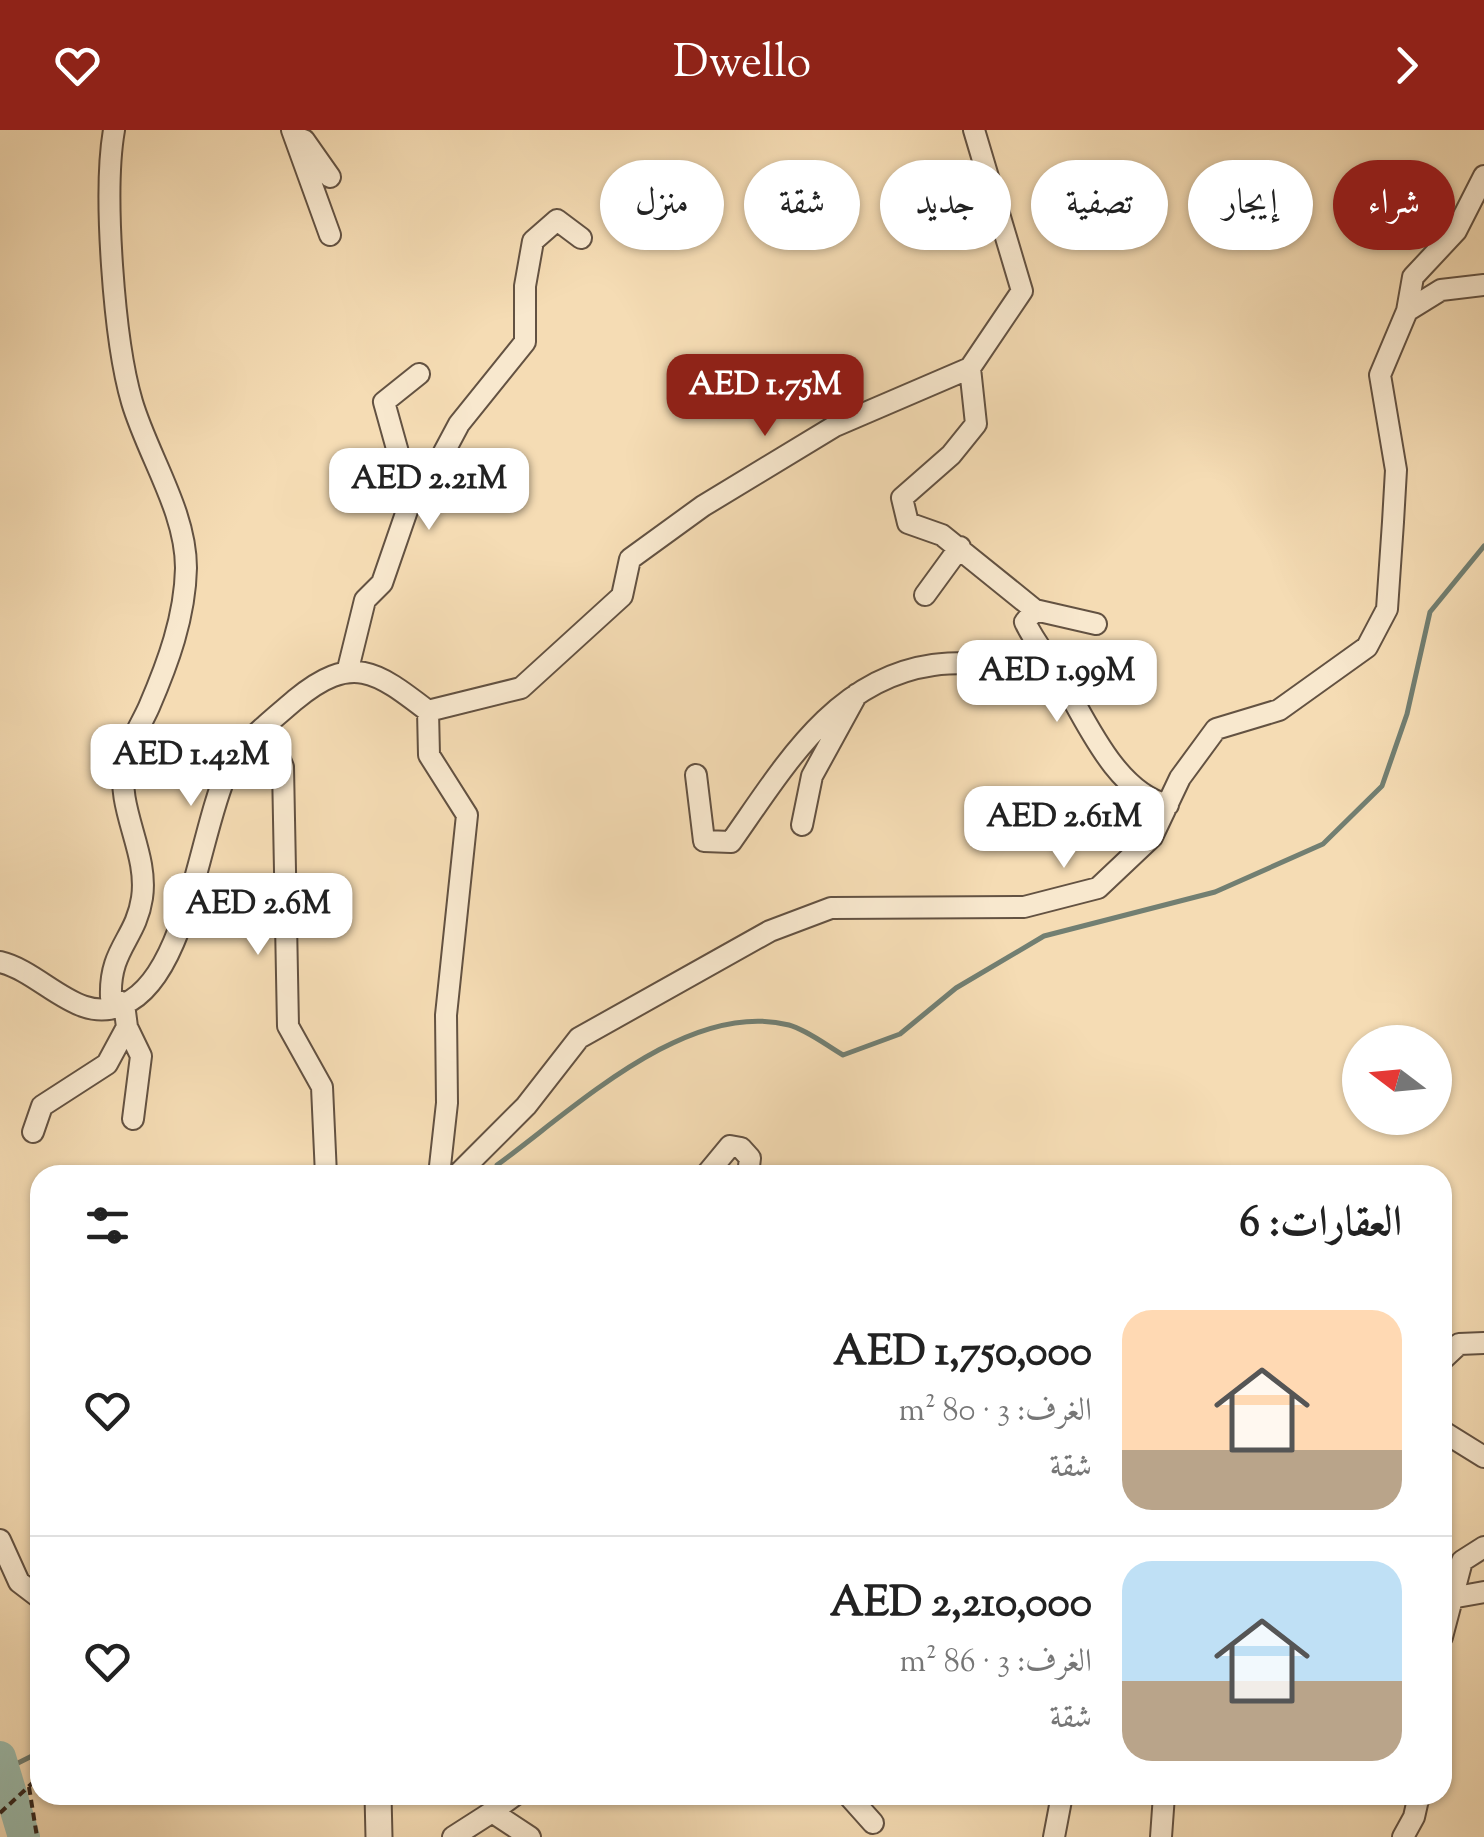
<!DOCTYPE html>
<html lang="ar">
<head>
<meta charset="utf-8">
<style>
	body { margin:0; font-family:"Sorts Mill Goudy",Amiri,serif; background:#f2f2f2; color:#222; direction:rtl; height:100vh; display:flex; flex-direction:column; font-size:38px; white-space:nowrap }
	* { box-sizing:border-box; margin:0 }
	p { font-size:32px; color:#767676 }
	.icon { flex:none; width:55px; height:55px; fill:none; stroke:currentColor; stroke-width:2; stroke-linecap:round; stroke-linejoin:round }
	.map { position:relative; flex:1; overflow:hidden; direction:ltr }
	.sheet { position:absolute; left:30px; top:1035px; width:1422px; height:640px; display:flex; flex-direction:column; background:#fff; border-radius:30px; box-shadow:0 2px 8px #0004; direction:rtl }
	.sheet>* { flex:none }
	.hud { position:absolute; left:30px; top:30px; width:1425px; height:90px; direction:rtl; display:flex; gap:20px }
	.needle { width:65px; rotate:286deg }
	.controls { position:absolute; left:1342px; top:895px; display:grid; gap:20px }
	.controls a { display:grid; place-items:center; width:110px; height:110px; border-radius:50%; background:#fff; box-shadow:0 2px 8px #0004; font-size:50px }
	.price { position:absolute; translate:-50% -85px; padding:0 22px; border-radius:20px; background:#fff; color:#222; font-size:32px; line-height:65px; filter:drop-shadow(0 2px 5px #0008) }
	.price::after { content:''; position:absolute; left:50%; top:60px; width:30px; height:22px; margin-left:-15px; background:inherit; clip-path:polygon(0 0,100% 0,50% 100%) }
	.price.current { background:#8f2418; color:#fff }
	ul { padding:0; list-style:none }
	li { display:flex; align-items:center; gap:30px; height:250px; padding:0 50px }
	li+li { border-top:2px solid #e0e0e0 }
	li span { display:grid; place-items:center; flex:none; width:280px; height:200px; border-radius:30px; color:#555 }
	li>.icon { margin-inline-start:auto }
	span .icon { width:120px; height:120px; fill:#fffc; stroke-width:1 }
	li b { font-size:42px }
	h2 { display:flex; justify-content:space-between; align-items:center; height:120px; padding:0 50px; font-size:42px }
	.chip { padding:0 35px; border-radius:45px; background:#fff; box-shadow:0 2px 8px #0004; font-size:35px; line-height:90px }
	.chip.current { background:#8f2418; color:#fff }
	header { display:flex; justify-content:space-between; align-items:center; height:130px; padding:0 50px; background:#8f2418; color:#fff; font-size:45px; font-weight:600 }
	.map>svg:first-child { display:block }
</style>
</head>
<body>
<header><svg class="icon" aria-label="forward" viewBox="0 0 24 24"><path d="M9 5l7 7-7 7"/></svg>Dwello<svg class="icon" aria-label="heart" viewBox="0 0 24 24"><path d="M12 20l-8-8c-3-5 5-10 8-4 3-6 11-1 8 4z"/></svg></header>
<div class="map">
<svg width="1484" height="1707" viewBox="0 0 1484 1707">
	<rect width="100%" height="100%" fill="#f5dcb4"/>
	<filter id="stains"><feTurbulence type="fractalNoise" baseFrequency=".002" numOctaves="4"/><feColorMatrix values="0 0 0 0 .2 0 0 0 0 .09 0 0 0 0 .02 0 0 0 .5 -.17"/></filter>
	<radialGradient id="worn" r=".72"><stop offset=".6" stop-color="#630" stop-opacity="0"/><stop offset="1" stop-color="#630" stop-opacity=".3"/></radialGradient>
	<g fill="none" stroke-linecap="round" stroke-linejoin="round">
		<path stroke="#727f72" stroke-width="5" d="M494,1045L497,1035C573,980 687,869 789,895C807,900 826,915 843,925L900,904L956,858L1044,806L1215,762L1323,714L1382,656L1407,584L1430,482L1484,416
			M4,1640L40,1622"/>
		<path stroke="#9cbcac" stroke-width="32" d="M0,1627L24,1707"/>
		<g stroke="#635242" stroke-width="24">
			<path id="minor" d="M114,0C103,63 114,211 132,272C148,326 186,381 186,438C185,487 168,533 149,577C141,595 128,614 125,633C115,678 149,722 142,768C136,809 109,819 111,867L124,874C187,847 200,699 227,642C241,613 272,590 295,570C352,523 376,541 428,581L429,625L467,685L446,885L447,973L439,1045
				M292,0L330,105
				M304,10L330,47
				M1407,181L1441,160L1484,155
				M970,238L976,294L951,325L902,368L908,393L942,405L1035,480L1096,494
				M407,353L435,339L459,294L525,212V156L533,111L557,90L581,108
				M925,465L960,417
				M1035,480L1025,492C1035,514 1051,531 1063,552C1087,593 1117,663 1168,675
				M348,539L365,470L382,453L411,369L384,272L419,244
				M428,581L521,558L622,466L630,429L703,376L835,296L970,238L1022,161L974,0
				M266,595L283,637L288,896L322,957L326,1045
				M696,645L704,711L731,712C784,637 834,549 933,535C973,529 1000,541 1036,516
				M802,695L812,646L857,564
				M0,832C43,842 79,897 124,874L127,897L107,934L42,976L33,1002
				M127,897L141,926L133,989
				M457,1045L526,976L579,908L770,801L831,778L1024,777L1098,758L1152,707L1180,648L1216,599L1279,580L1367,517L1387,479L1393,392L1396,340L1380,245L1407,181L1413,147L1456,101L1484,46
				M706,1045L730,1016L741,1018L750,1028L748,1045
				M1442,1230L1459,1214L1484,1213
				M1442,1301L1484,1327
				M0,1410L19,1452L40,1468
				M1451,1468L1484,1462
				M1442,1507L1462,1431L1484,1417
				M515,1665L492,1682L530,1707
				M848,1665L873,1693
				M453,1707L492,1682
				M1054,1707L1062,1665
				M1161,1707L1164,1665
				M1403,1707L1414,1687L1419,1665"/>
		</g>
		<g stroke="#635242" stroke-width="29">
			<path id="tertiary" d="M378,1665L379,1707"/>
		</g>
		<path stroke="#32241c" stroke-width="4" stroke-dasharray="8 5" stroke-linecap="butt" d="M29,1657L37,1707
			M0,1683L40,1646"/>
		<use href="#minor" stroke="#f8e8ce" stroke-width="20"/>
		<use href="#tertiary" stroke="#f8e8ce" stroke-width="25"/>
	</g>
	<rect width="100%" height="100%" filter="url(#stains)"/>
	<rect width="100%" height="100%" fill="url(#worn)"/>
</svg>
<div class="controls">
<a><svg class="needle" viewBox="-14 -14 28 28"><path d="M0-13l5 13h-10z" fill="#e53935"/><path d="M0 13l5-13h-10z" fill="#767676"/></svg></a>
</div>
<b class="price current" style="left:765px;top:309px">AED 1.75M</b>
<b class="price" style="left:429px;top:403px">AED 2.21M</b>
<b class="price" style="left:1057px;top:595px">AED 1.99M</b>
<b class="price" style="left:191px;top:679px">AED 1.42M</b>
<b class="price" style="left:1064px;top:741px">AED 2.61M</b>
<b class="price" style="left:258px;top:828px">AED 2.6M</b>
<div class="hud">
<a class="chip current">شراء</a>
<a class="chip">إيجار</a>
<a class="chip">تصفية</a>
<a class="chip">جديد</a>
<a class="chip">شقة</a>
<a class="chip">منزل</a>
</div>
<section class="sheet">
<h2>العقارات: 6<svg class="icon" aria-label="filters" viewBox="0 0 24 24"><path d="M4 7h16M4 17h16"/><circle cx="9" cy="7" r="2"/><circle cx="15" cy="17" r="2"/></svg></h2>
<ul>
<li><span style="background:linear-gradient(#ffd9b3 70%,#b9a48a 0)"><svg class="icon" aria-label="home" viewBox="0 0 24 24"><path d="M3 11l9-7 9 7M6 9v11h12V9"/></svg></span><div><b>AED 1,750,000</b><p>الغرف: 3 · 80 m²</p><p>شقة</p></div><svg class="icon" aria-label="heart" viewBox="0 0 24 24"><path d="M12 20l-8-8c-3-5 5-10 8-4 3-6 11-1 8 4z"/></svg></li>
<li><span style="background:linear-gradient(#bfe0f5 60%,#b9a48a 0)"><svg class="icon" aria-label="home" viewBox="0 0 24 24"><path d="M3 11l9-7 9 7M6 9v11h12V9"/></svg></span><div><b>AED 2,210,000</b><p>الغرف: 3 · 86 m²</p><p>شقة</p></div><svg class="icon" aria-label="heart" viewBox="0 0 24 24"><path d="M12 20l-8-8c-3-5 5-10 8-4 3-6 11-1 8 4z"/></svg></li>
</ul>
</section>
</div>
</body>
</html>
